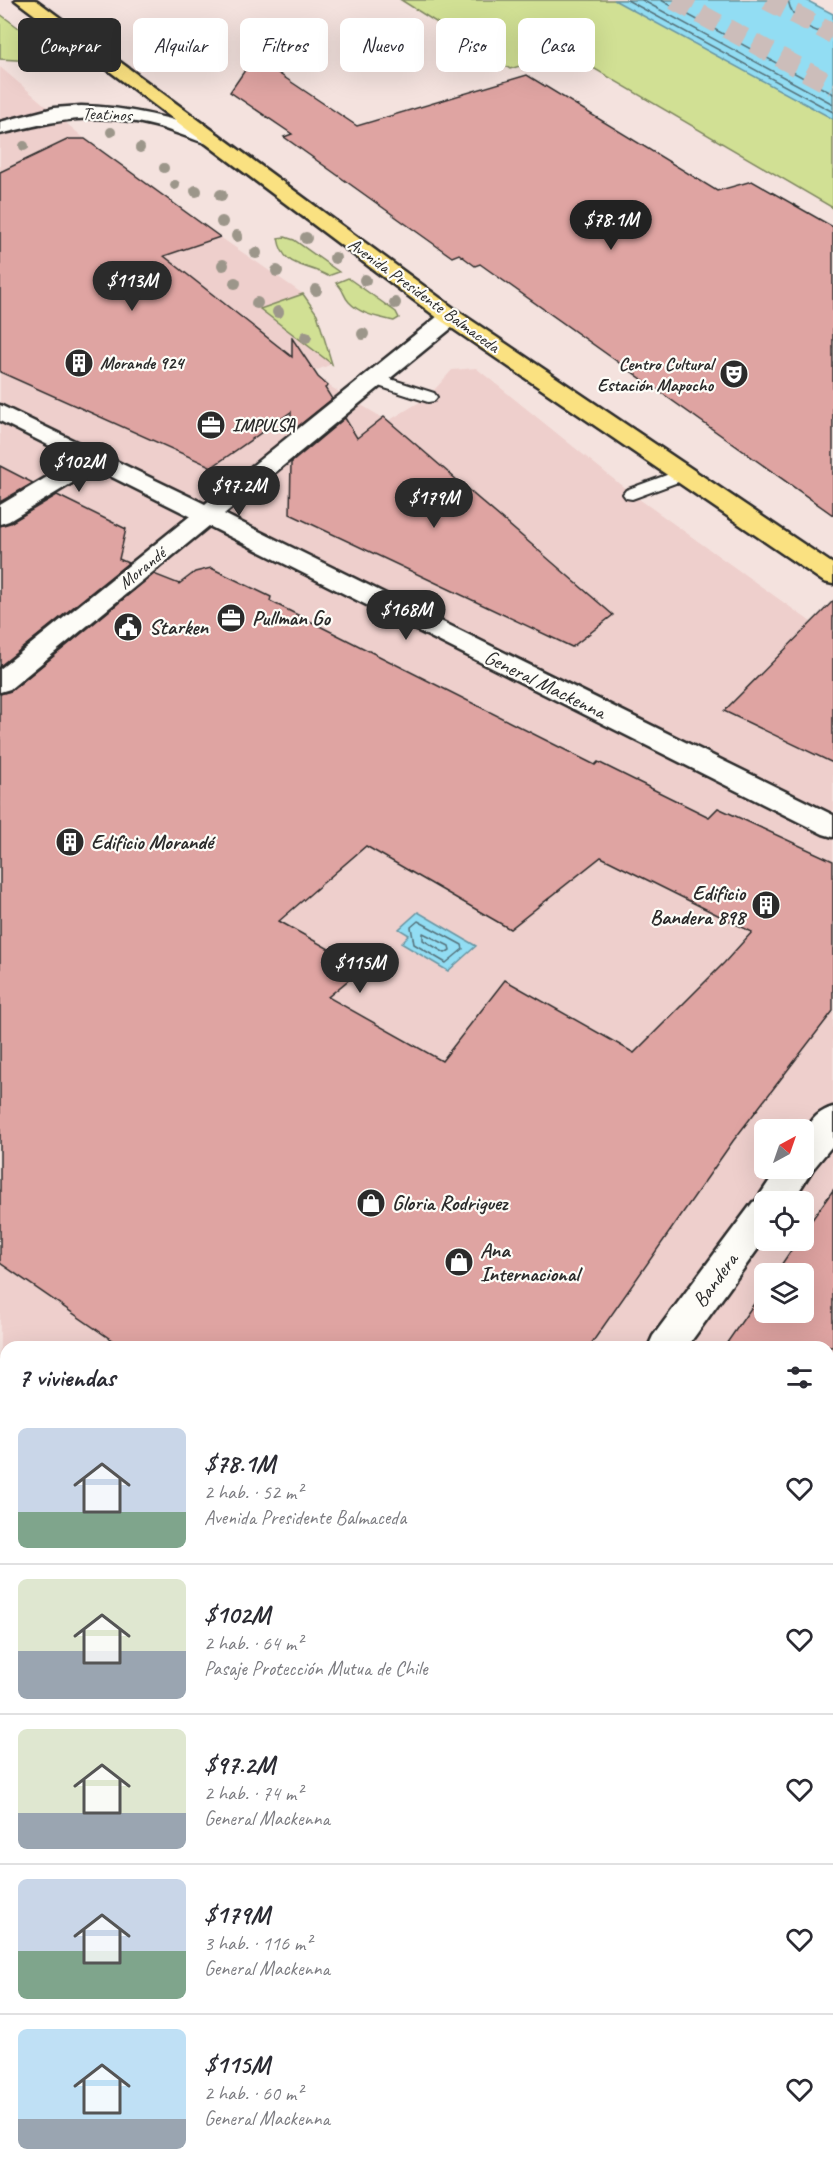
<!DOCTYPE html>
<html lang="es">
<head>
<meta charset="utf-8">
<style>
	body { margin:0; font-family:Caveat,sans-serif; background:#f2f2f3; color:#2b2b33; height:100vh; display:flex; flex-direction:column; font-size:22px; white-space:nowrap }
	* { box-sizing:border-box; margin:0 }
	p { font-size:20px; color:#7c7c81 }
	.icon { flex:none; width:33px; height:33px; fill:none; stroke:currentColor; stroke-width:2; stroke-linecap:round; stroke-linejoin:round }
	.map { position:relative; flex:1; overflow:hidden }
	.drawer { position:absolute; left:0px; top:1341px; width:834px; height:836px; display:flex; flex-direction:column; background:#fff; border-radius:18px 18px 0 0; box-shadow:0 6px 24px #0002 }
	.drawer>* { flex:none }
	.banner { position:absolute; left:18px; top:18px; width:798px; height:54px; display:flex; gap:12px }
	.needle { width:39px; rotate:40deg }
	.buttons { position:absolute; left:754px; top:1119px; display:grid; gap:12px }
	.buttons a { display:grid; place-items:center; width:60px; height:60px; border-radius:9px; background:#fff; box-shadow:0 6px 24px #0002; font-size:30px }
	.price { position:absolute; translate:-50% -51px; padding:0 14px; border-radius:21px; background:#2b2b2b; color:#fff; font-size:20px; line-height:39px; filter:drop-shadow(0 2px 3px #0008) }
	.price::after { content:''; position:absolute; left:50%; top:36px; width:18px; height:14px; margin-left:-9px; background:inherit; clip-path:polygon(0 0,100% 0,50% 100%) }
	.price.active { background:#222; color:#fff }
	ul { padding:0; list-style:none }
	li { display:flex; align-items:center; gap:18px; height:150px; padding:0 18px }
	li+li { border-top:2px solid #e1e1e2 }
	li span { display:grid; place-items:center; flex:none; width:168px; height:120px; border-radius:9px; color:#555 }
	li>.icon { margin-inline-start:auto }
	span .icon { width:72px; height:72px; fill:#fffc; stroke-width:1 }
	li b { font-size:26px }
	h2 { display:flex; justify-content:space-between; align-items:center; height:72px; padding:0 18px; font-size:26px }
	.chip { padding:0 21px; border-radius:9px; background:#fff; box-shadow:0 6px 24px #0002; font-size:21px; line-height:54px }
	.chip.active { background:#2b2b2b; color:#fff }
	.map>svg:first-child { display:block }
</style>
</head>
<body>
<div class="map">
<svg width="833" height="2176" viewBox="0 0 833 2176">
	<rect width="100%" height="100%" fill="#f4e2de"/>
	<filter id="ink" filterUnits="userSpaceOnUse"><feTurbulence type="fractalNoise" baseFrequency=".0167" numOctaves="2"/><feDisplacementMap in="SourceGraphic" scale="12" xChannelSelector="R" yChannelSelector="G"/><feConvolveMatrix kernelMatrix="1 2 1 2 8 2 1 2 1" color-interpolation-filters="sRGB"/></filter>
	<g filter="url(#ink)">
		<path fill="#eecfcc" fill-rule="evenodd" d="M0,67L85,139L134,176L137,175L220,237L303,294L317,314L332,364L312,372L319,380L388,421L428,397L452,370L476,368L632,494L811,622L813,621L833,635V2176H0ZM765,1130H804V1168H765ZM765,1202H804V1240H765ZM765,1274H804V1312H765ZM6,1347H828V2170H6Z"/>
		<path fill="#d1e094" stroke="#7e8660" stroke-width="1.5" d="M401,0H803L833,16V208L566,52L510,69Z
			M0,14L66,63L0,59Z
			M285,237L294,240L339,272L328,276C306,263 283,269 278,238Z
			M348,278L396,312L399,318L394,321C379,317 361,315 349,302C343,296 344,289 336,283Z
			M303,294L317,314L332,364L260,309Z"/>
		<path fill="#92ddf3" stroke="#6996a3" stroke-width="1.5" d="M614,0H806L833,14V119Z
			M418,912L476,946L448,971L401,943L409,935L399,929Z"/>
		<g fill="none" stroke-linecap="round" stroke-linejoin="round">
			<path stroke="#54727b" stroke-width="1.5" d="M627,0L833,112
				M642,0L833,104
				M661,0L833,94
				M788,0C792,22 812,32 833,35
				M418,921L462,945L463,949L446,963L414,944L411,927Z
				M423,933L449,946L450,950L445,953L423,940Z"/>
		</g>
		<path fill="#dfa4a2" stroke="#2b2b2b" stroke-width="1.5" fill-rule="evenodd" d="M254,57L357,126L527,75L717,191L752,181L833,227V515L480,264L475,266L459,254L452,257L284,137L292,134L230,92Z
			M69,139H85L220,237L164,256L292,357V338L318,377L328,386L325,388L332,399L291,432V412L212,467L0,372V172Z
			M384,417L538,550L613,615L572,647L290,514L291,463L345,418L357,438Z
			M0,466L33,483L0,502Z
			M57,495L126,529L119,559L128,563L0,666V526L10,523Z
			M211,568L271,597L270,601L595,765L598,762L709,817L718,808L833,861V1011L733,1141L589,1347H122L0,1263V694L11,691L154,574L179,584L195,572ZM366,846L510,929L601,857L752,932L724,963L634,1053L505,980L442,1061L328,997L363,968L279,921Z
			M833,601V763L724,711Z
			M833,1190V1347H724L765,1288V1312H804V1274H775L798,1240H804V1231Z"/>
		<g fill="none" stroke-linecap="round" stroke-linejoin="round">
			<path stroke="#ccbdba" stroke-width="20" stroke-dasharray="20 10" stroke-linecap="butt" d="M674,0L833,86
				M767,0L833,34"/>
			<g stroke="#2b2b2b" stroke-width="4">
				<path id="lane" d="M375,374L434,393L437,397L434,401L428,402L369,383L367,379L369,375Z
					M683,469L689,470L692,474L689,478L632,499L626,498L623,494L626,490Z"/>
			</g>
			<g stroke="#2b2b2b" stroke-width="5">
				<path id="street" d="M93,453L102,455L105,460L102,465L9,521L0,524V505L84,455Z
					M6,1505V1543L0,1545V1507Z
					M50,2170H100L97,2176H48Z"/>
			</g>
			<g stroke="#2b2b2b" stroke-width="5">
				<path id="secondary" d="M81,106C130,107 174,118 219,135L222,139L219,143L212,145C193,140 174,131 155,126C95,111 58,120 0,134V122L54,108Z
					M451,310L459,312L462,317L459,322L224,514L833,815V837L823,834L209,526L10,689L0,692V669L190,516L0,421V405L205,504L443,312Z
					M833,1107V1145L813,1169L792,1202H765V1239L687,1347H648L653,1336L753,1202L756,1201L778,1168H804C804,1141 802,1117 833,1107Z
					M0,1378L6,1380V1415L0,1413Z
					M828,1973L833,1975V2023L828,2021Z"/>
			</g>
			<g stroke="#2b2b2b" stroke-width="5">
				<path id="primary" d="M15,0H36L459,312L833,564V584L824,582L443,322Z"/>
			</g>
			<use href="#lane" fill="#fdfcf7" fill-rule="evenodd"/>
			<use href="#street" fill="#fdfcf7" fill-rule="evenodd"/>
			<use href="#secondary" fill="#fdfcf7" fill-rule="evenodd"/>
			<use href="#primary" fill="#fae181" fill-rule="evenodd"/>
		</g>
		<g fill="#9c968a">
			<circle cx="47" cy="58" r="5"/>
			<circle cx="111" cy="132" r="5"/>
			<circle cx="24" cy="146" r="5"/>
			<circle cx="140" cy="148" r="5"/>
			<circle cx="164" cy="168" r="5"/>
			<circle cx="175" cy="185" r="5"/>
			<circle cx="196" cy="191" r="6"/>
			<circle cx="221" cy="195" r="6"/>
			<circle cx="222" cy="222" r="6"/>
			<circle cx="237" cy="236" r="6"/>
			<circle cx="306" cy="238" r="6"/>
			<circle cx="256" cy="253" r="6"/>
			<circle cx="335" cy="258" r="6"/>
			<circle cx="223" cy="265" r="6"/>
			<circle cx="277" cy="271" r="6"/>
			<circle cx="365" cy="280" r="6"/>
			<circle cx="235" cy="283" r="6"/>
			<circle cx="316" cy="290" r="6"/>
			<circle cx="257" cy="303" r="6"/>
			<circle cx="395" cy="303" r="6"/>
			<circle cx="278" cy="312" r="6"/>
			<circle cx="363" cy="334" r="6"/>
			<circle cx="306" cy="337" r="6"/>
		</g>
	</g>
	<defs>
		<g id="building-disc" transform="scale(1.5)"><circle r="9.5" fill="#2b2b2b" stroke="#fdfcf7"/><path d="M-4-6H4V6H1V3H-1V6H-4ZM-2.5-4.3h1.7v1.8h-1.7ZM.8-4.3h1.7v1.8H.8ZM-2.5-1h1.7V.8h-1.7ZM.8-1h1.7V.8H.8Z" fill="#fff"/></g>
		<g id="theatre-disc" transform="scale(1.5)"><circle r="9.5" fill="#2b2b2b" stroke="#fdfcf7"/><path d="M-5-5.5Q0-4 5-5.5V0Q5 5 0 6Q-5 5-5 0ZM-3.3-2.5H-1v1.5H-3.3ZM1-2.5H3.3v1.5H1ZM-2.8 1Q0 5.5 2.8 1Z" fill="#fff"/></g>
		<g id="office-disc" transform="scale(1.5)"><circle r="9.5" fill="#2b2b2b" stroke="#fdfcf7"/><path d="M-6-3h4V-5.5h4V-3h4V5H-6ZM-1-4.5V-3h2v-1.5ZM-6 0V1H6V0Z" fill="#fff"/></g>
		<g id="civic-disc" transform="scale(1.5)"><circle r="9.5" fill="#2b2b2b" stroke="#fdfcf7"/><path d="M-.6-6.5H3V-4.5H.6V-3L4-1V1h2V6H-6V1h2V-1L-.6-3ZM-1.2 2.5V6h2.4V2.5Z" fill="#fff"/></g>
		<g id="shop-disc" transform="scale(1.5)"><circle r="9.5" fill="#2b2b2b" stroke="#fdfcf7"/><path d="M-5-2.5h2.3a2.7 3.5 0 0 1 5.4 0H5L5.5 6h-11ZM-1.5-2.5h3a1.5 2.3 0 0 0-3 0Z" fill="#fff"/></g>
	</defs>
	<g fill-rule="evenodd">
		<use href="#building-disc" x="79" y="363"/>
		<use href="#theatre-disc" x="734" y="374"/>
		<use href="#office-disc" x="211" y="425"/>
		<use href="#office-disc" x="231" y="618"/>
		<use href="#civic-disc" x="128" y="627"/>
		<use href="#building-disc" x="70" y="842"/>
		<use href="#building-disc" x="766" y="905"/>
		<use href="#shop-disc" x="371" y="1203"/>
		<use href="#shop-disc" x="459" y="1262"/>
	</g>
	<g text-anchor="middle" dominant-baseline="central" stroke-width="4.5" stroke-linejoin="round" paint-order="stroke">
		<g font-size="18" fill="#2b2b2b" stroke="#fdfcf7">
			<text transform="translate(107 114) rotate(2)">Teatinos</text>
			<text transform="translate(424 295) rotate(36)">Avenida Presidente Balmaceda</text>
			<text transform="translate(142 568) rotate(-39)">Morandé</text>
		</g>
		<g font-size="18" font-weight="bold" fill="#2b2b2b" stroke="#fdfcf7" text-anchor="start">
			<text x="100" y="363">Morande 924</text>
			<text x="713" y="364" text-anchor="end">Centro Cultural<tspan x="713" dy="21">Estación Mapocho</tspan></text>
			<text x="232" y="425">IMPULSA</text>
		</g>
		<g font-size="21" font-weight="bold" fill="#2b2b2b" stroke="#fdfcf7" text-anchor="start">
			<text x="252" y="618">Pullman Go</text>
			<text x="149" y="627">Starken</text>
			<text x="91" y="842">Edificio Morandé</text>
			<text x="745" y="893" text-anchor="end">Edificio<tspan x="745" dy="24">Bandera 898</tspan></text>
			<text x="392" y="1203">Gloria Rodriguez</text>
			<text x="480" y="1250">Ana<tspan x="480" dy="24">Internacional</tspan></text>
		</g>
		<g font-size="21" fill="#2b2b2b" stroke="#fdfcf7">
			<text transform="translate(545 684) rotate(26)">General Mackenna</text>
			<text transform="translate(715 1280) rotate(-54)">Bandera</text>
		</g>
	</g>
</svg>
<div class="buttons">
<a><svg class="needle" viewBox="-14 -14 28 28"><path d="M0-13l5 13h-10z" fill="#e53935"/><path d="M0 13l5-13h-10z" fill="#7c7c81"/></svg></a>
<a><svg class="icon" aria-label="locate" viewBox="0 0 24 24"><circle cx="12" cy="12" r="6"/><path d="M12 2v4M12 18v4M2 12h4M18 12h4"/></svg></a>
<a><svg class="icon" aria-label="layers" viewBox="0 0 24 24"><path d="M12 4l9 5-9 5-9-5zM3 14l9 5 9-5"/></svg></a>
</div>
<b class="price active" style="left:611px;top:251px">$78.1M</b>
<b class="price" style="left:132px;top:312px">$113M</b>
<b class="price" style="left:79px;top:493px">$102M</b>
<b class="price" style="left:239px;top:517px">$97.2M</b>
<b class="price" style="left:434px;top:529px">$179M</b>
<b class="price" style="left:406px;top:641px">$168M</b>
<b class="price" style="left:360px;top:994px">$115M</b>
<div class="banner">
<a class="chip active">Comprar</a>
<a class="chip">Alquilar</a>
<a class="chip">Filtros</a>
<a class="chip">Nuevo</a>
<a class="chip">Piso</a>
<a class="chip">Casa</a>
</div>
<section class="drawer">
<h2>7 viviendas<svg class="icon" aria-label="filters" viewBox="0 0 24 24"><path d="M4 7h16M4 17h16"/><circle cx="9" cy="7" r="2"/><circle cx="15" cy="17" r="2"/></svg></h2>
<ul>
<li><span style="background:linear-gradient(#c9d6e8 70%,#7fa58c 0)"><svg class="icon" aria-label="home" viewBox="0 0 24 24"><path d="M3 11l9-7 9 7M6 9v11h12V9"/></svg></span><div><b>$78.1M</b><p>2 hab. · 52 m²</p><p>Avenida Presidente Balmaceda</p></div><svg class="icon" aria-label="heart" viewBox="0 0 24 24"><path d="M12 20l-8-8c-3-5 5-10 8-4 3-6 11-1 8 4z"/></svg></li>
<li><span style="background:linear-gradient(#dfe7d0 60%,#9aa5b1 0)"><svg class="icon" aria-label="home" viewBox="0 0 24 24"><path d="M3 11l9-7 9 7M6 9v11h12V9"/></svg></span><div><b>$102M</b><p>2 hab. · 64 m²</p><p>Pasaje Protección Mutua de Chile</p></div><svg class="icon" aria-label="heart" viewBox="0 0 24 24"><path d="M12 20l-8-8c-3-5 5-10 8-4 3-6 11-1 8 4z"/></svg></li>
<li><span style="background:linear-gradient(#dfe7d0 70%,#9aa5b1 0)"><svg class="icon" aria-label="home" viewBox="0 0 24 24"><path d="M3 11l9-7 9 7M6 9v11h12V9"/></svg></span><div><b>$97.2M</b><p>2 hab. · 74 m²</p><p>General Mackenna</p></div><svg class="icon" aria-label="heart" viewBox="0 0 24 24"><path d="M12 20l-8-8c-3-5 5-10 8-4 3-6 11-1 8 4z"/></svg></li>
<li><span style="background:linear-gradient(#c9d6e8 60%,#7fa58c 0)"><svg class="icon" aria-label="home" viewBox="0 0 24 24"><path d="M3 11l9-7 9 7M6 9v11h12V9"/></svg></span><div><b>$179M</b><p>3 hab. · 116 m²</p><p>General Mackenna</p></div><svg class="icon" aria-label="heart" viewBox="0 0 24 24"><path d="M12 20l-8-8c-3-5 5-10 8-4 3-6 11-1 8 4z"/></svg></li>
<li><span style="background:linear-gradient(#bfe0f5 75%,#9aa5b1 0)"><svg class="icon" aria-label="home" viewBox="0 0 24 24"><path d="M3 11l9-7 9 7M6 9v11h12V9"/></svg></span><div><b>$115M</b><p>2 hab. · 60 m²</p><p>General Mackenna</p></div><svg class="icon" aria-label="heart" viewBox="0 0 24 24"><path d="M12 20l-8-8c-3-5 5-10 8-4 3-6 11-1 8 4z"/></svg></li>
</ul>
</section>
</div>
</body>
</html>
